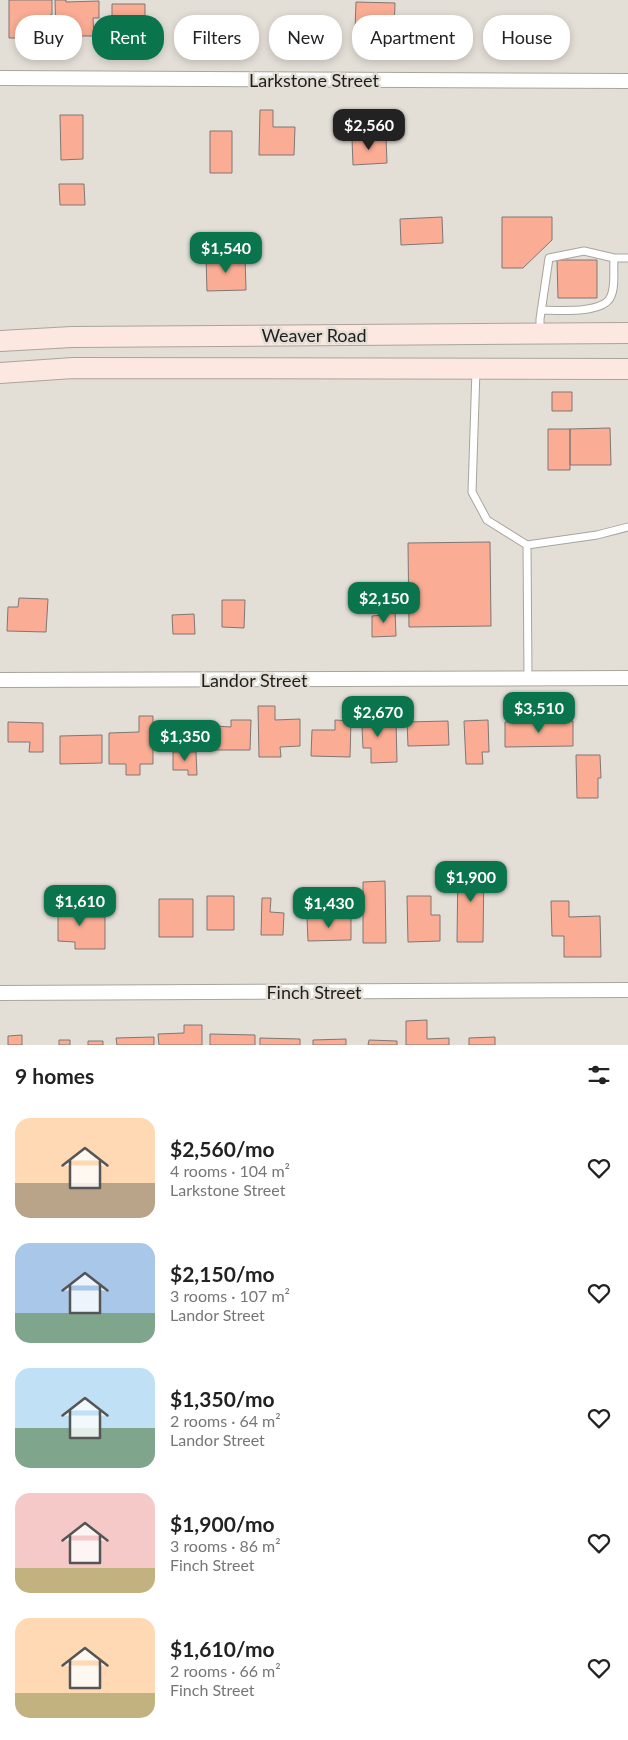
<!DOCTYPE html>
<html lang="en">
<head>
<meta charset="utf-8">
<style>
	body { margin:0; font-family:Lato,sans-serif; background:#f2f2f2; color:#222; height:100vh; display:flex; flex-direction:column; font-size:19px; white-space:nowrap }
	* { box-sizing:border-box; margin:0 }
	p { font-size:16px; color:#767676 }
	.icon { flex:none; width:28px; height:28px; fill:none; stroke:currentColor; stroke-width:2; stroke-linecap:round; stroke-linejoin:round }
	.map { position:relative; height:1045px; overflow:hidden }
	.sheet { display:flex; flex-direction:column; background:#fff; flex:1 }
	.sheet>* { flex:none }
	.banner { position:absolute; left:15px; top:15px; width:599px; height:45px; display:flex; gap:10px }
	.price { position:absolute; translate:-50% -42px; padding:0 11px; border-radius:10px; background:#0a744c; color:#fff; font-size:16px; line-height:32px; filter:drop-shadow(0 1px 2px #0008) }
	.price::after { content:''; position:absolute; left:50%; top:30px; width:15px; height:11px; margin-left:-8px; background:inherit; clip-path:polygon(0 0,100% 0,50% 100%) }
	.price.on { background:#222; color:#fff }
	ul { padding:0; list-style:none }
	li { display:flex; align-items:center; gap:15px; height:125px; padding:0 15px }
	li span { display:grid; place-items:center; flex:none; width:140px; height:100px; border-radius:15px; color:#555 }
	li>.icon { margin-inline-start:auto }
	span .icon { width:60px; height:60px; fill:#fffc; stroke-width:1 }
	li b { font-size:21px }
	h2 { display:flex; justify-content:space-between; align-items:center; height:60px; padding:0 15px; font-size:21px }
	.tag { padding:0 18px; border-radius:20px; background:#fff; box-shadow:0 2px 8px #0003; font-size:18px; line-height:45px }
	.tag.on { background:#0a744c; color:#fff }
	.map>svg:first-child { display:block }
</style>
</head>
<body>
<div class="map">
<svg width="628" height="1045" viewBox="0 0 628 1045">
	<rect width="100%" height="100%" fill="#e3ded6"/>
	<path fill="#faac94" stroke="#807774" d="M9,0H52V15H50V38H9Z
		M55,0H66V2L99,1V18H93L94,36H56Z
		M356,2L395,3L394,31L355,30Z
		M112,4H145V30H112Z
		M260,110H273V127H295L294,155H259Z
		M60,115H83V159L61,160Z
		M210,131H232V173H210Z
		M386,138L387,163L353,165L352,139Z
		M59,184H84L85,205H60Z
		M442,217L443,243L401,245L400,219Z
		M502,217H552V240L523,268H502Z
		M245,257L246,290L207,291L206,258Z
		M557,260H597V298H558Z
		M552,392H572V411H552Z
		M610,428L611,465H570V429Z
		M548,429H570V470H548Z
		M490,542L491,626L409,627L408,543Z
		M19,598L48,599L46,632L7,631L8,607H18Z
		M222,600H245L244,628L222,627Z
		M383,609H395L396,636L372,637V616L383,615Z
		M194,614L195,634H173L172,615Z
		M258,706H275V720L300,719V746L280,747L281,757H259Z
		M355,710H371V723L396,722L397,762L371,763V748H363L362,727H355Z
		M139,716H153V764H140V775H126V764H109V733L139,732Z
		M231,720H251L250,750H214V726L231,727Z
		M335,720L351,721L350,757L311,756L312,730H335Z
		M488,720L489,752H482L483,764H466L464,721Z
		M448,721L449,745L408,746L407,722Z
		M573,721V746L505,747V722Z
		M8,722L43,723V752H29L30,742H8Z
		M102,735V763L60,764V736Z
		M173,752H196L197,775H188V770H173Z
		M576,755H600L601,778H598V798H577Z
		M458,864H484L483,942H457Z
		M385,881L386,943H363V882Z
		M58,896L75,897V917H105V949H75V942L58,941Z
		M207,896H234V930H207Z
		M407,896H431V915H440V941L408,942Z
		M262,898H271L270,912L284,913L283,935H261Z
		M159,899H193V937H159Z
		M551,901H569V917L600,916L601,957H564V936H552Z
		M351,917V940L308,941L307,918Z
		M427,1020V1039L449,1038V1045H406V1021Z
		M184,1025H202V1045H159L158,1034L184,1033Z
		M210,1034L255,1035V1045H210Z
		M22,1035V1045H8V1036Z
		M154,1037V1045H117L116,1038Z
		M495,1037V1045H469V1038Z
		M260,1038L300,1039V1045H260Z
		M346,1039V1045H313V1040Z
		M59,1040H70V1045H59Z
		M369,1040L397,1041V1045H368Z
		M88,1041H103V1045H88Z"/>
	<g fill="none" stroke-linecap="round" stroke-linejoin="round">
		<g stroke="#a9a49d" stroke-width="9">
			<path id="lane" d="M541,310C557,310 601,314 610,298C616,288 613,270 614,258
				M540,332V319L549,258L584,251L614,258H628
				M476,370L472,492L487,520L527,545L528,679
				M527,545L597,535L628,527"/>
		</g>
		<g stroke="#a9a49d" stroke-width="16">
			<path id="street" d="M0,78L628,81
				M0,680L628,678
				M0,993L628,990"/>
		</g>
		<g stroke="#a9a49d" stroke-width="22">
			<path id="secondary" d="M0,341L72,337L628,333
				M0,373L73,368L628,369"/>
		</g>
		<use href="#lane" stroke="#fff" stroke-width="7"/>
		<use href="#street" stroke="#fff" stroke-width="14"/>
		<use href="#secondary" stroke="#fce8e0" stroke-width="20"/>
	</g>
	<g text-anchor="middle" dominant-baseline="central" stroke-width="5" stroke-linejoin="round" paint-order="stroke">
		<g font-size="18" fill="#201e1c" stroke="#e3ded6">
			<text x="314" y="80">Larkstone Street</text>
			<text x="314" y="335">Weaver Road</text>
			<text x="254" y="680">Landor Street</text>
			<text x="314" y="992">Finch Street</text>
		</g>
	</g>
</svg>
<b class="price on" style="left:369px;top:151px">$2,560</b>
<b class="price" style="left:226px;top:274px">$1,540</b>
<b class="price" style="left:384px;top:624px">$2,150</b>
<b class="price" style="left:539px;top:734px">$3,510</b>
<b class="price" style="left:378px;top:738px">$2,670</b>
<b class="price" style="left:185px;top:762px">$1,350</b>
<b class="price" style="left:471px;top:903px">$1,900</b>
<b class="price" style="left:80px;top:927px">$1,610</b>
<b class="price" style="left:329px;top:929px">$1,430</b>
<div class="banner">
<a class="tag">Buy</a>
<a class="tag on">Rent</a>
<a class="tag">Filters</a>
<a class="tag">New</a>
<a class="tag">Apartment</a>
<a class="tag">House</a>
</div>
</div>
<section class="sheet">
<h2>9 homes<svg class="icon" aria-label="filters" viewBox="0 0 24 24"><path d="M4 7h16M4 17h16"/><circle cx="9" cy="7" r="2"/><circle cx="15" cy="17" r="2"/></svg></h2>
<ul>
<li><span style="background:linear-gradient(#ffd9b3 65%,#b9a48a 0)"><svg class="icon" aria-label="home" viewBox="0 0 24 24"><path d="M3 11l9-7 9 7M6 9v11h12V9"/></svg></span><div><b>$2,560/mo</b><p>4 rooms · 104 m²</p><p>Larkstone Street</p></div><svg class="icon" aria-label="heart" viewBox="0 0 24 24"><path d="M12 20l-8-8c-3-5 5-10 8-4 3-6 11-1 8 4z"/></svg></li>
<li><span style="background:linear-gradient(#a9c7e8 70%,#7fa58c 0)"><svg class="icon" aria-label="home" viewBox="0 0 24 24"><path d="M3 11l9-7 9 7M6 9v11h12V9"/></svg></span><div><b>$2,150/mo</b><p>3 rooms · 107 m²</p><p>Landor Street</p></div><svg class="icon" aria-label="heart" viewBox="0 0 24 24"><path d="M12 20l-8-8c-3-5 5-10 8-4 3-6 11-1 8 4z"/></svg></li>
<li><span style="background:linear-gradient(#bfe0f5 60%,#7fa58c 0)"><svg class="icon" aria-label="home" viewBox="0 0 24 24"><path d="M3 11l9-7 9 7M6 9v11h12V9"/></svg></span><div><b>$1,350/mo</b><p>2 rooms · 64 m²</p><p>Landor Street</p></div><svg class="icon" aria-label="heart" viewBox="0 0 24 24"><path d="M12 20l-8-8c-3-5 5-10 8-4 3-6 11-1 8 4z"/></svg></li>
<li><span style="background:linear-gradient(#f6c9c9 75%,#c2b280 0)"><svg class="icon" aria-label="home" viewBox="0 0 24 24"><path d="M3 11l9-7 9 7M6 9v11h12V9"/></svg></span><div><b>$1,900/mo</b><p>3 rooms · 86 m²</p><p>Finch Street</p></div><svg class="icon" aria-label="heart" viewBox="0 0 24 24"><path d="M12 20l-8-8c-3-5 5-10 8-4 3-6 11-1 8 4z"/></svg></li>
<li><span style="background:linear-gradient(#ffd9b3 75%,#c2b280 0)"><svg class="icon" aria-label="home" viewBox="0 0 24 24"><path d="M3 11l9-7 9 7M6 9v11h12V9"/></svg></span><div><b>$1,610/mo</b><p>2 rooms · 66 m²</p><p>Finch Street</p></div><svg class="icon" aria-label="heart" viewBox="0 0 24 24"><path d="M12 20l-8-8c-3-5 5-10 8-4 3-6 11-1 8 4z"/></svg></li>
</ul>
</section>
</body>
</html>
